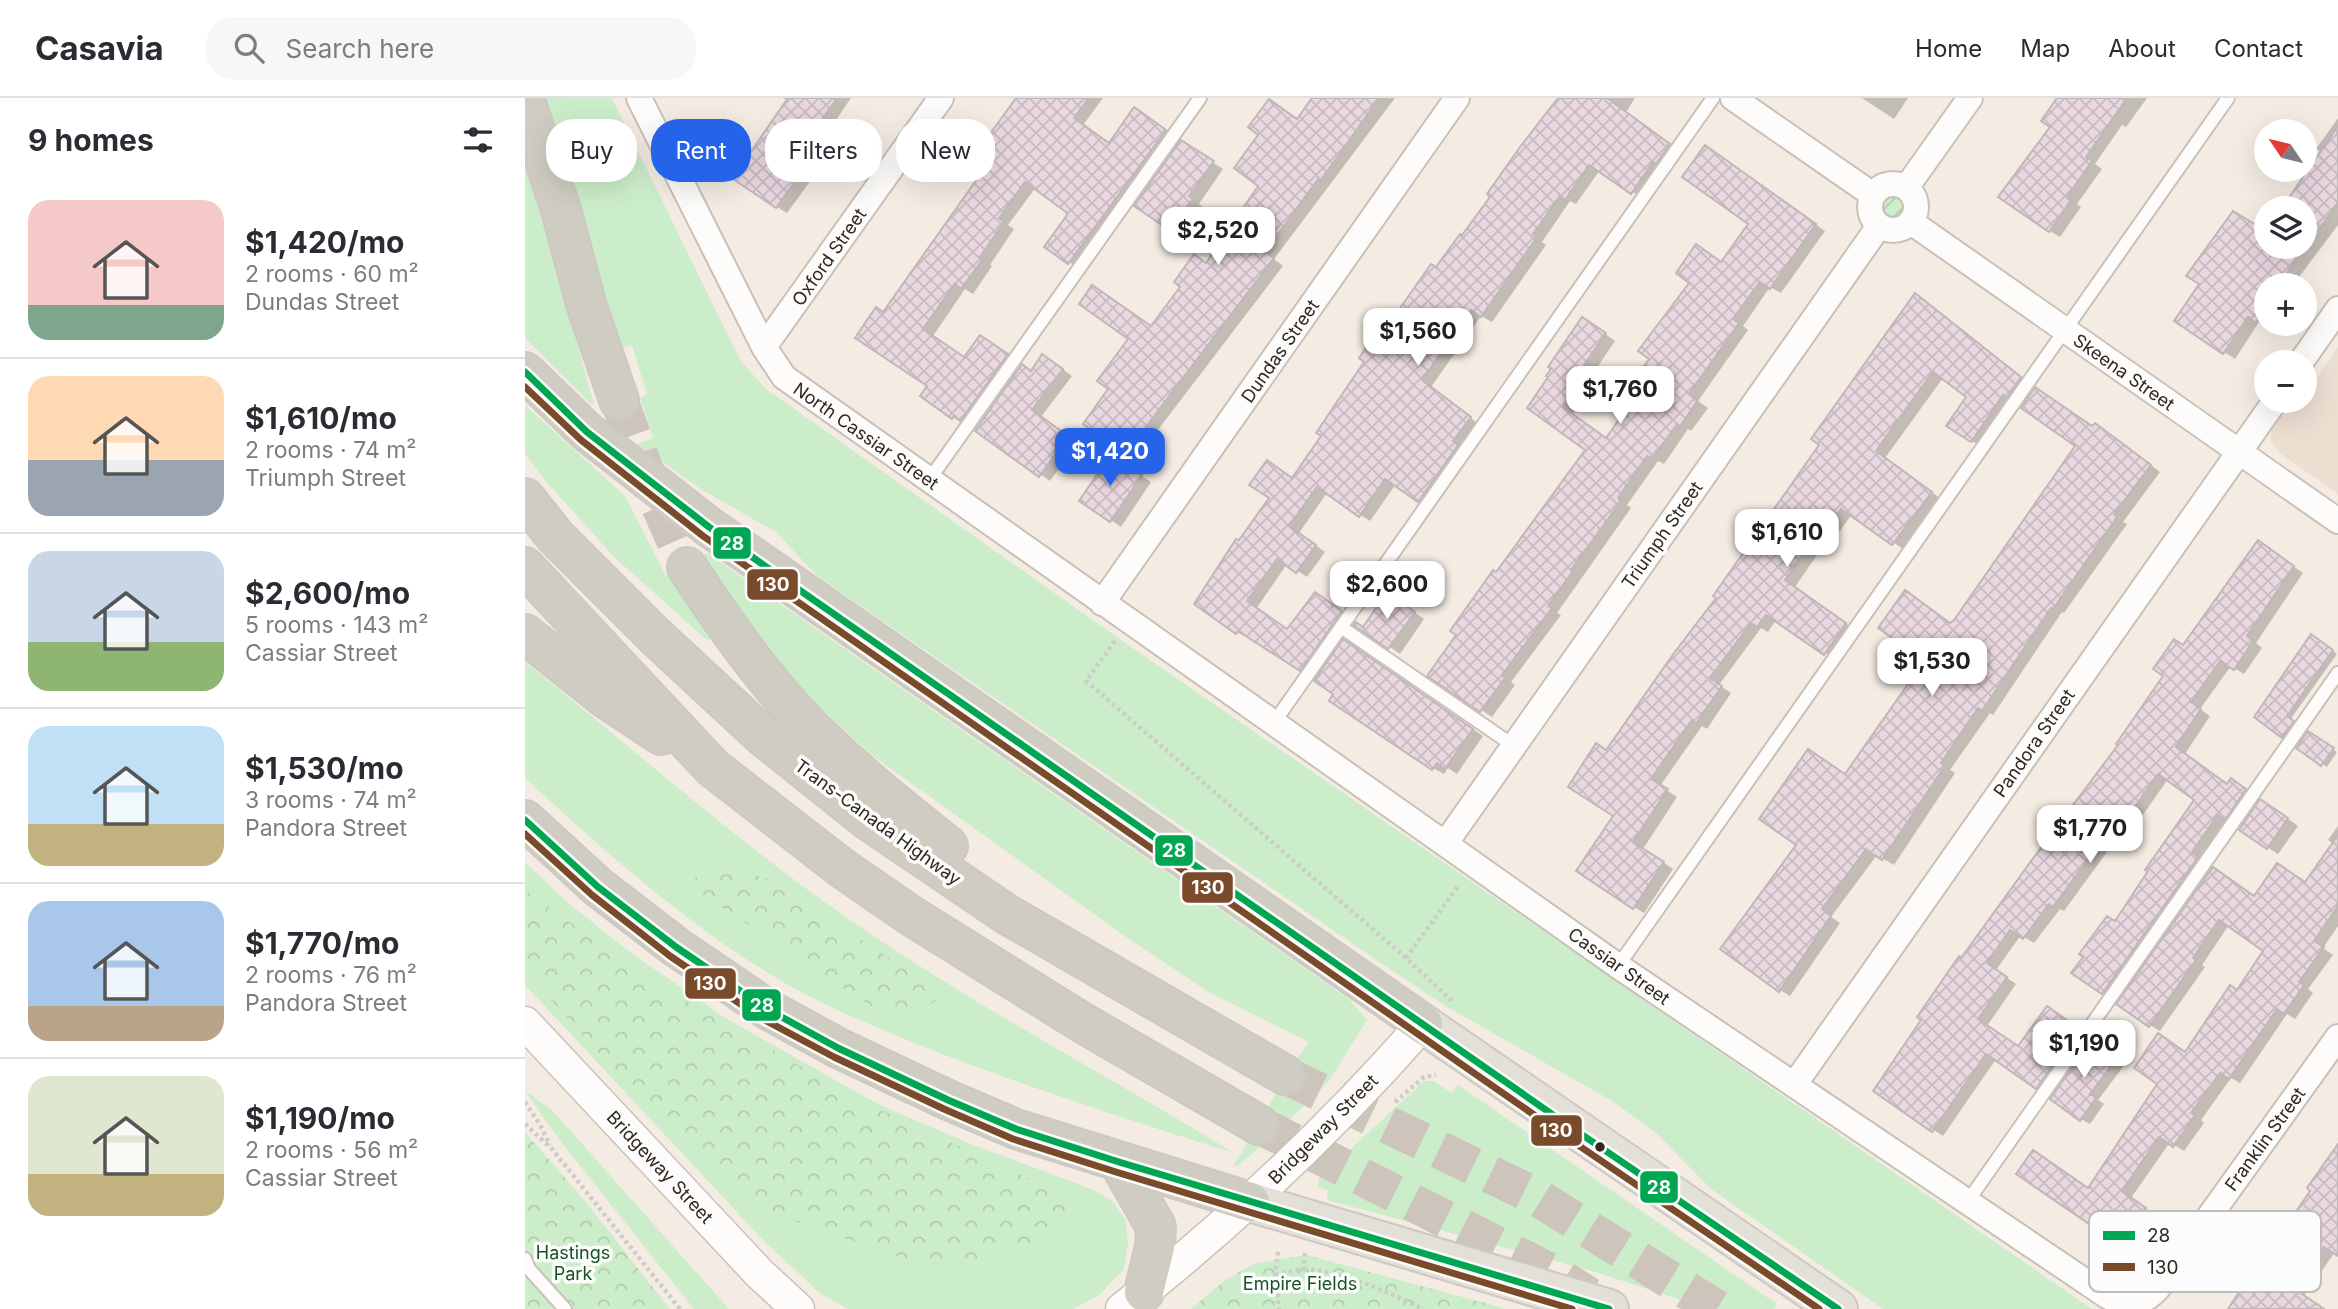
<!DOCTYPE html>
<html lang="en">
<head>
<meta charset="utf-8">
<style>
	body { margin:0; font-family:Inter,sans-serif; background:#f7f7f7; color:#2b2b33; height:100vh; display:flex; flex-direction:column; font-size:26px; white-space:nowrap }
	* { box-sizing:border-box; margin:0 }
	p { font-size:23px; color:#7c7c81 }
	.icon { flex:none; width:38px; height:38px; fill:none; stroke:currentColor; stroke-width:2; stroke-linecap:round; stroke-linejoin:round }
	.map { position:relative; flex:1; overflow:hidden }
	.panel { display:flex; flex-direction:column; background:#fff; width:525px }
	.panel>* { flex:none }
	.hud { position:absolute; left:21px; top:21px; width:665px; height:63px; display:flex; gap:14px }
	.needle { width:46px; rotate:305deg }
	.fabs { position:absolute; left:1729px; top:21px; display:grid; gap:14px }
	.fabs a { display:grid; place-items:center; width:63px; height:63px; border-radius:50%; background:#fff; box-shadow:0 7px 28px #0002; font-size:35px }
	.price { position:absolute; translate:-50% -60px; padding:0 16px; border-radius:14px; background:#fff; color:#222; font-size:23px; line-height:46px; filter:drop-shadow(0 2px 4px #0008) }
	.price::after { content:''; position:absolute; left:50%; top:42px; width:21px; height:16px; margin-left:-10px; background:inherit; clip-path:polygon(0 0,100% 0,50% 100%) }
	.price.on { background:#2563eb; color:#fff }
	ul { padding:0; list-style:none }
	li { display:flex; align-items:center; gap:21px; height:175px; padding:0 28px }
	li+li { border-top:2px solid #e1e1e2 }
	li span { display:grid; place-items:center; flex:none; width:196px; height:140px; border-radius:21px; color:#555 }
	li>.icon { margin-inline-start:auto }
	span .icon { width:84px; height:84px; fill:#fffc; stroke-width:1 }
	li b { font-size:30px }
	h2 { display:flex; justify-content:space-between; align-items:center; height:84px; padding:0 28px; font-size:30px }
	.tag { padding:0 24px; border-radius:28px; background:#fff; box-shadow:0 7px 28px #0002; font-size:24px; line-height:63px }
	.tag.on { background:#2563eb; color:#fff }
	header { display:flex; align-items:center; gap:42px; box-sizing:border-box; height:98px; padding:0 35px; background:#fff; border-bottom:2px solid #e1e1e2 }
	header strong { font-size:33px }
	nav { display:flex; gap:38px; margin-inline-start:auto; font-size:24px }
	.search { width:490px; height:63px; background:#f7f7f7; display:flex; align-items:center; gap:18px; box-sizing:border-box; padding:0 24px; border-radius:28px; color:#7c7c81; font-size:26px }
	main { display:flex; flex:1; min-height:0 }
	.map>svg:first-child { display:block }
</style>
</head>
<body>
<header>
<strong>Casavia</strong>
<div class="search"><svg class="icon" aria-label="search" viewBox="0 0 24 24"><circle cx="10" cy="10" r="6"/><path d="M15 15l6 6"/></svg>Search here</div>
<nav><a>Home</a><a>Map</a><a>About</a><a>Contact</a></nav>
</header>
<main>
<section class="panel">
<h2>9 homes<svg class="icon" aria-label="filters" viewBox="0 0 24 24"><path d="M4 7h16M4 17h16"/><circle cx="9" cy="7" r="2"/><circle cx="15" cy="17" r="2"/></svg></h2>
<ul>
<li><span style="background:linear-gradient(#f6c9c9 75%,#7fa58c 0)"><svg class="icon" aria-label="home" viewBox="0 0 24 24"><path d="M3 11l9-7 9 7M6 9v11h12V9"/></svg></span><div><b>$1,420/mo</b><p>2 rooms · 60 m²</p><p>Dundas Street</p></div></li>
<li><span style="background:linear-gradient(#ffd9b3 60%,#9aa5b1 0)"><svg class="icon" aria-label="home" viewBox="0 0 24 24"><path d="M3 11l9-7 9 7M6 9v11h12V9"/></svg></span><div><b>$1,610/mo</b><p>2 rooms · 74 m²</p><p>Triumph Street</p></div></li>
<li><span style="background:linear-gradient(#c9d6e8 65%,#8fb573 0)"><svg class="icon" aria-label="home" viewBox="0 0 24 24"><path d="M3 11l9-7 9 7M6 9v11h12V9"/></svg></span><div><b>$2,600/mo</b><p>5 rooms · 143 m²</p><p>Cassiar Street</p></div></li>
<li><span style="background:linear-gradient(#bfe0f5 70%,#c2b280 0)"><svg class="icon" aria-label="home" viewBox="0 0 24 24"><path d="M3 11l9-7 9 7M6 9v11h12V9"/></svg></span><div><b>$1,530/mo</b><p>3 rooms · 74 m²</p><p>Pandora Street</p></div></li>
<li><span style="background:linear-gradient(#a9c7e8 75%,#b9a48a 0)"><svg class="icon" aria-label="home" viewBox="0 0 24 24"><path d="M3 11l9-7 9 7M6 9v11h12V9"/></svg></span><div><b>$1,770/mo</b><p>2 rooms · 76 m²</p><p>Pandora Street</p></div></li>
<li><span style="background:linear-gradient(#dfe7d0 70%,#c2b280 0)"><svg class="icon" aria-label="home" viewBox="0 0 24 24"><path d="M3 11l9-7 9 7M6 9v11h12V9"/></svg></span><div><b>$1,190/mo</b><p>2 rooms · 56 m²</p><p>Cassiar Street</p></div></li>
</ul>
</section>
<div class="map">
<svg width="1813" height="1211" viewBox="0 0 1813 1211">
	<defs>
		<pattern id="forest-crowns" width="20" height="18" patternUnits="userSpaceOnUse" patternTransform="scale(1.75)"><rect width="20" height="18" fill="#ccedca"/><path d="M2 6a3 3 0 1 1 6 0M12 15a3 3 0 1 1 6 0" fill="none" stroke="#b0cbad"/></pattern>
		<pattern id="garden-furrows" width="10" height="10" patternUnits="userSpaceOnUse" patternTransform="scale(1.75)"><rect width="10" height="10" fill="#ccedca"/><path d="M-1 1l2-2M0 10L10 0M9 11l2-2" fill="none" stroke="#b0cbad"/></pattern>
		<pattern id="building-cross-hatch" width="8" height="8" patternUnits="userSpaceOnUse" patternTransform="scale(1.75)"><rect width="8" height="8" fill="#ead8e1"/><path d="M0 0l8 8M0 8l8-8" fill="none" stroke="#c9b9c1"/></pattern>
	</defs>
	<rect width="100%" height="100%" fill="#f4ece3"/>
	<path fill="#edded2" d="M1813,249V396L1756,356L1746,344V335L1749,326L1765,303H1780V296Z"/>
	<path fill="#ccedca" d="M18,0H87L215,262L241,291L586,535L1567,1211H1358L1186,1091L1131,1035L1087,1003L919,907L863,870L292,478L251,434L177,392L112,346L128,340L115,300L122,296L107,247L95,250C69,167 53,79 18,0Z
		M0,58L69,306L65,305L0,240Z
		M0,307L100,398L141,478L149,476L186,541L183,543L89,459L19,381L0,356Z
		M182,455L824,901L842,922L804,983L757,1029L713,1068H708L734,1027L760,977L784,944L685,895L604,841L344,655L285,600L242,549L185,472L178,457Z
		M0,564C103,646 203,736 311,812C438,902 576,973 709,1055C609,1024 510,992 412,954C360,933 307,912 258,884C163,828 80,754 0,680Z
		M0,764L42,804L106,855L202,921L353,1006L446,1046L569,1092L588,1104L601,1122L603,1145L599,1171L574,1197L548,1211H323L296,1196L240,1144L0,887Z
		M899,983H908L927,995L933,987L1252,1206L1248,1211H1184L1067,1173L802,1102L803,1092L792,1089L794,1080Z
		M0,993L27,1012L204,1211H169L36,1044Z"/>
	<path fill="url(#forest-crowns)" d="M192,765L246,782L380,870L413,902L370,924L162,786Z
		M0,792L126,882L332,1001L557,1105L508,1144L413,1172L246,1115L113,999L0,873Z
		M0,1034L60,1103L145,1211H0Z
		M782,1157L971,1208L980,1211H666L699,1183L730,1165Z"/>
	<path fill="url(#garden-furrows)" d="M1351 109a16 16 0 1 1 32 0a16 16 0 1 1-32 0Z"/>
	<path fill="#0003" d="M258,0H326L296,44L308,52L262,115L252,109L228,54L263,3Z
		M492,0H578L558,27L585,47L620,17L651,39L554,170L544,164L543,112L511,89L483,127L489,131L465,167L467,168L448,196L440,191L408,238L440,261L466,245L492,263L438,325L428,319L404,288L359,216L470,60Z
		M789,0H870L749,161L758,168L629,337L635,341L618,365L608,359L627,230L682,166L736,88V36L745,3L773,22Z
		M1035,0H1110L1101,14L1154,53L1117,100L1075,72L1051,106L1045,103L1017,144L1021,147L967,224L956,218L906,289L955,327L904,409L871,386L845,423L802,395L774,435L800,454L782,479L762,466L731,511L763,532L791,496L826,520L786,577L724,538L723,540L712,534L671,506L714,444L768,381L799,338L860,235L938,139Z
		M1337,0H1383L1369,21Z
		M1534,0H1622L1601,29L1597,27L1570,66L1577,71L1552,106L1556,109L1535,139L1525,133L1527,28Z
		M1813,20V127L1768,187H1741V226H1745L1743,229L1734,224L1710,261L1652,223L1741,125V149H1780V110H1752L1759,101L1763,104L1797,55L1791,51Z
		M1181,49L1300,133L1256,195L1245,189L1218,228L1223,232L1173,303L1183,310L1166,333L1163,331L1139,366L1133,363L1102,407L1106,410L1032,515L1036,517L986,584L990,587L967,619L905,577L933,537L971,476L1063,351L1004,310L1068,227L1090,243L1067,277L1071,280L1047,317L1082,341L1226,125Z
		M667,51L698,71L674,106L678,109L657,138L612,107Z
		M1391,198L1505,286L1457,349L1447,343L1443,298L1418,280L1360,360L1416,401L1378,451L1327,416L1315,433L1310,431L1270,489L1330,532L1310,561L1251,522L1243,534L1236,530L1194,587L1206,595L1182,631L1177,628L1135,688L1152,699L1118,751L1148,771L1119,815L1109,809L1090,718L1082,653L1193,500L1297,347Z
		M528,264L547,278L516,319L552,345L525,383L452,332L507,274Z
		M1568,330L1581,333L1635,374L1598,424L1602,426L1539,515L1537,514L1468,617L1465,615L1425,672L1430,675L1369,767L1352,757L1306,819L1315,825L1265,898L1255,892L1321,678L1401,563L1391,500L1426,526Z
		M597,365L626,384L596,429L586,422Z
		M1743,450L1778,475L1731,545L1737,550L1719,576L1706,568L1675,611L1685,618L1660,656L1703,687L1716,688L1730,698L1588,901L1549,874L1591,825L1672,702L1643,681L1597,747L1590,743L1539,813L1535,811L1509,845L1496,837L1471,872L1491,886L1462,928L1494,950L1532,916L1562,937L1522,996L1471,961L1418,1038L1350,993L1437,862L1595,647L1659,549Z
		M873,503L899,521L875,556L831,526L839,531Z
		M1792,541L1812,556L1765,622L1773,627L1762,641L1731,619Z
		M829,550L958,638L932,676L923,670L919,676L908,670Z
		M1788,638L1812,654L1802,669L1773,650Z
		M1747,709L1773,728L1753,756L1742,749Z
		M1813,728V828L1798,850L1808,857L1783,891L1788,895L1770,921L1762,916L1715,985L1706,980L1676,1022L1679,1025L1659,1053L1645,1044L1606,1100L1630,1117L1606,1152L1494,1076L1564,1091L1661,955L1713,894L1740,853L1704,827L1677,867L1680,869L1635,933L1625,927L1688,771L1730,800L1781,786L1809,746L1803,742Z
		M1577,948L1601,965L1573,1002L1579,1006L1565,1026L1556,1021Z
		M1813,1047V1156L1810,1154L1779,1198L1798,1211H1705L1769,1125Z"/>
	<path fill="url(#building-cross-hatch)" stroke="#bfb7b8" stroke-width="2" d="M263,0H312L287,36L298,44L251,110L205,79L225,51L227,52Z
		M491,0H564L549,20L584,45L609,9L641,32L543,166L519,149L542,117L541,114L500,84L474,120L479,124L455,159L458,161L436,191L430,186L398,231L439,259L455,237L483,256L435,323L429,318L427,321L395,298L402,288L330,240L351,209L358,214L467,60L454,51Z
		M787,0H854L816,54L795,83L793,81L740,154L749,160L620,330L626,334L607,361L558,326L583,291L572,283L603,241L554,206L567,187L626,228L655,189L649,184L669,156L681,165L733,88L709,70L733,37L723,29L744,1L772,21Z
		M1033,0H1082L1145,46L1131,66L1128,64L1106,96L1064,67L1040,102L1035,98L1008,136L1012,139L956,219L946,212L897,282L946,319L928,343L933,347L893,404L860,381L834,419L792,389L764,428L791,447L771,475L752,461L722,503L762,531L790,494L817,513L775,573L713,533L711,536L669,506L711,441L714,442L744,400L724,387L742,362L767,380L796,338L791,335L839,264L834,260L855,229L859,233L906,166L911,169L935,136L937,137L965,99L962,96L995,49Z
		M1532,0H1602L1561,59L1567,63L1542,99L1546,102L1524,134L1473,99L1525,29L1516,23Z
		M1813,28V105L1753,187H1741V209L1731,225L1723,219L1698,256L1649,223L1674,186L1661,178L1708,113L1741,133V149H1780V110H1757Z
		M656,42L689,63L664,98L668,101L646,133L609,108Z
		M1180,47L1291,126L1245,191L1235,184L1208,221L1214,225L1164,296L1173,302L1155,328L1152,326L1127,361L1122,358L1093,400L1096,403L1046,472L1048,473L1023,508L1027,510L977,577L980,580L955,614L902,578L931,537L925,533L968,472L971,474L985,455L1060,352L1002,310L1023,279L1021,278L1026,271L1023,269L1057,219L1081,235L1057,270L1062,273L1038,309L1081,340L1111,297L1103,291L1124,261L1113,253L1164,185L1151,175L1171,146L1196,164L1223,126L1157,79Z
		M1390,195L1496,279L1482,300L1478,297L1446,344L1421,328L1441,299L1408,274L1370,326L1351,353L1407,394L1367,447L1316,411L1304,429L1300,426L1260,482L1321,525L1299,557L1241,517L1232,529L1226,525L1185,580L1197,588L1171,626L1166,623L1126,681L1143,691L1108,744L1139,764L1108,811L1051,773L1088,718L1043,689L1071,645L1081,652L1149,555L1191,500L1188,498L1294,347L1286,341Z
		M517,256L538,271L507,312L543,338L514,379L450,333L497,266L506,273Z
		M1510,289L1567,328L1570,325L1626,367L1589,416L1592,419L1528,511L1526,510L1457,613L1453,610L1416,665L1420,668L1357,762L1341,751L1297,811L1306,818L1254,894L1195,851L1271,747L1234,721L1283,651L1320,676L1399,563L1353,530L1380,492L1425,525L1429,522L1550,348L1496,310Z
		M586,356L617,377L585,424L554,403Z
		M1733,442L1769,468L1722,538L1728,543L1709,572L1695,563L1666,604L1676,611L1651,649L1702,686L1706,680L1721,691L1700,722L1693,717L1667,754L1673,759L1577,896L1546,875L1558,859L1554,856L1582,818L1590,823L1623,773L1620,772L1669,702L1633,676L1586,743L1580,738L1528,809L1524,806L1498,841L1485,832L1462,865L1482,879L1453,921L1493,948L1522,908L1553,930L1511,991L1461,956L1407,1034L1348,993L1396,922L1392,919L1414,887L1434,858L1436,860L1517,748L1513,744L1534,715L1539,719L1593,647L1591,646L1638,578L1628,571L1649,541L1658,547Z
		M862,494L890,514L863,551L828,527L831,524L838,529Z
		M1786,536L1808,552L1762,618L1769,623L1757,640L1729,619Z
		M818,541L948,631L920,671L912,665L907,672L804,603L808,596L789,583Z
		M1783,633L1809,650L1796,668L1771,650Z
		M1735,701L1763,720L1742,751L1714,732Z
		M1813,737V808L1789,843L1799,849L1774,884L1779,887L1759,916L1752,911L1704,981L1695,975L1666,1015L1670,1017L1648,1049L1634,1039L1597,1093L1621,1110L1595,1147L1491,1076L1508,1052L1563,1090L1632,986L1609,970L1633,935L1660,954L1705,887L1712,892L1738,853L1694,822L1668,860L1671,862L1624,929L1591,906L1688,769L1729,798L1752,765L1780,784Z
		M1568,940L1593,959L1565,996L1571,1000L1555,1023L1525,1001Z
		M1813,1046V1158L1799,1149L1770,1191L1799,1211H1703L1733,1165L1737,1168L1766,1126L1764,1124L1785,1093L1782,1090Z"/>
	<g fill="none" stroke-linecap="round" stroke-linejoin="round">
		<path stroke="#cdc5bb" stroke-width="38" stroke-dasharray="38 19" stroke-linecap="butt" d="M94,302L123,381L162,469
			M760,977L1010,1098L1192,1211
			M734,1027L1029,1176L1064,1198"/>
		<g stroke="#c9c1b8" stroke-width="16">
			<path id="service" d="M404,382L675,0
				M816,529L989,648
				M748,626L1188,0
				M1093,868L1703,0
				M1443,1103L1813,575
				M0,1161L4,1171L40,1211"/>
		</g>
		<g stroke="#c9c1b8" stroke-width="28">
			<path id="minor" d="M114,0L239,249L259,279L1093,868L1582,1198C1602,1209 1618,1207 1633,1190L1813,939
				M1208,0L1348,97
				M1345 109a23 23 0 1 1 46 0a23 23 0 1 1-46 0Z
				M1381,90L1445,0
				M1386,124L1813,423
				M239,249L416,0
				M1776,264L1813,211
				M577,505L932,0
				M920,746L1354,128
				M1269,987L1750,303"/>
		</g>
		<g stroke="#c9c1b8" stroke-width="35">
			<path id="tertiary" d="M0,925L235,1176L273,1211
				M597,1211C706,1125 807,1030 898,926"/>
		</g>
		<g stroke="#cec8c3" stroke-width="42">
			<path id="primary" d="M898,926L1313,1211
				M725,1104L1084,1211"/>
		</g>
		<g stroke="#cec8c3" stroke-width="42">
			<path id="motorway" d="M0,2L36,112L62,209L94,302
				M0,274L62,334L184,429L898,926
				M0,400L30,438L130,538L239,639L343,722L483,817L760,977
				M0,469L188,670L317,770L385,817L558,925L734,1027
				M162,469C199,526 244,590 293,637C334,677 379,713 423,748
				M0,536L79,599L136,637
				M0,722L73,789L151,849L242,911L313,950L423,1002L491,1031L725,1104
				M594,1064L631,1129L630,1149L619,1194"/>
		</g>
		<path stroke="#ceccc7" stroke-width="4.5" stroke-dasharray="3.5 3.5" stroke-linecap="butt" d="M590,543L561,583L881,860L928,904
			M881,860L934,787
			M0,1004L15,1027L25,1047
			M870,1004L899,979L911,977
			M0,1026L27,1051L155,1211
			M753,1154L750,1176L754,1211
			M779,1171C818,1173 862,1194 898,1211
			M750,1176L779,1171L780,1155"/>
		<use href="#service" stroke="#fdfcfb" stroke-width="12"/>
		<use href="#minor" stroke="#fdfcfb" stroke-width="24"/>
		<use href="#tertiary" stroke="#fdfcfb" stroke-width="32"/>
		<use href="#primary" stroke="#e2e0d7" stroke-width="38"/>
		<use href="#motorway" stroke="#cfcdc1" stroke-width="38"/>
		<g stroke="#fcfcfc" stroke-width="12">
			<path id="bus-1" d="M0,274L62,334L184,429L1031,1019L1313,1211
				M0,722L73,789L151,849L242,911L313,950L423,1002L491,1031L594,1064L1084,1211"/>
		</g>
		<g stroke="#fcfcfc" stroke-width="12">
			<path id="bus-2" d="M0,289L56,342L178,438L1025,1028L1294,1211
				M0,736L67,797L145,858L236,920L309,959L419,1011L488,1041L591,1074L1047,1211"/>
		</g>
		<use href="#bus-1" stroke="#00a651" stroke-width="7"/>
		<use href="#bus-2" stroke="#7a4b2a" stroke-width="7"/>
	</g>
	<circle fill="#30271d" stroke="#fcfcfc" stroke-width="2.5" cx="1075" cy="1049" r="6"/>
	<g text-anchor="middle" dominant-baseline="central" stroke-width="7" stroke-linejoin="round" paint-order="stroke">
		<g font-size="18" fill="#30271d" stroke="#fcfcfc">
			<text transform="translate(304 159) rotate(-55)">Oxford Street</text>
			<text transform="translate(755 253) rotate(-55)">Dundas Street</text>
			<text transform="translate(1599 274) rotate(35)">Skeena Street</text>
			<text transform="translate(341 338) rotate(35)">North Cassiar Street</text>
			<text transform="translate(1137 437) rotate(-55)">Triumph Street</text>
			<text transform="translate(1509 645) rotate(-55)">Pandora Street</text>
			<text transform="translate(353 724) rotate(36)">Trans-Canada Highway</text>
			<text transform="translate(1094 868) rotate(35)">Cassiar Street</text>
			<text transform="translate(798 1031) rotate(-45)">Bridgeway Street</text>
			<text transform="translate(1740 1041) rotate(-54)">Franklin Street</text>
			<text transform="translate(135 1069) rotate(47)">Bridgeway Street</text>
		</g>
		<g font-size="18" fill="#165226" stroke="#fcfcfc">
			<text x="48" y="1154">Hastings<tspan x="48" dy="21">Park</tspan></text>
			<text x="775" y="1185">Empire Fields</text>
		</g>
	</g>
	<rect x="1564" y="1113" width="232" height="81" rx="10" fill="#fcfcfc" stroke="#bfbcb9" stroke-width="2"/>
	<rect x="1578" y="1133" width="32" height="9" fill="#00a651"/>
	<rect x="1578" y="1165" width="32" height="8" fill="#7a4b2a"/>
	<g font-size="19" fill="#30271d">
		<text x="1622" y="1144">28</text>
		<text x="1622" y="1176">130</text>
	</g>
	<g stroke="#fcfcfc" stroke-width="2.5">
		<rect x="187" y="428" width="40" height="34" rx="7" fill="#00a651"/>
		<rect x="221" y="470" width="53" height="33" rx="7" fill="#7a4b2a"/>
		<rect x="629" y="736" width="40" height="33" rx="7" fill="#00a651"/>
		<rect x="656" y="773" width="53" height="33" rx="7" fill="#7a4b2a"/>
		<rect x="159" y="869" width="53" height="33" rx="7" fill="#7a4b2a"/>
		<rect x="216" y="890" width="41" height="34" rx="7" fill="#00a651"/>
		<rect x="1005" y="1016" width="53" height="33" rx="7" fill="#7a4b2a"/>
		<rect x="1114" y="1072" width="40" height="34" rx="7" fill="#00a651"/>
	</g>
	<g font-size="19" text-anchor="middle" font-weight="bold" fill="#fff">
		<text x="207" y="452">28</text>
		<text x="248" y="493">130</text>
		<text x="649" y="759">28</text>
		<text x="683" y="796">130</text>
		<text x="185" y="892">130</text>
		<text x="237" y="914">28</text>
		<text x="1031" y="1039">130</text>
		<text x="1134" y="1096">28</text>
	</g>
</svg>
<div class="fabs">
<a><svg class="needle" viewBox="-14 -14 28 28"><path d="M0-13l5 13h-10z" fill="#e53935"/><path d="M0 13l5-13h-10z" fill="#7c7c81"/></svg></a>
<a><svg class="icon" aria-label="layers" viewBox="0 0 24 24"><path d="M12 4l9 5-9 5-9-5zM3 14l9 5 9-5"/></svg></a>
<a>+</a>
<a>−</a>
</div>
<b class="price" style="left:693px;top:169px">$2,520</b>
<b class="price" style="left:893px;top:270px">$1,560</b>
<b class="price" style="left:1095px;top:328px">$1,760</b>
<b class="price on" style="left:585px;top:390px">$1,420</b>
<b class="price" style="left:1262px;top:471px">$1,610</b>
<b class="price" style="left:862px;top:523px">$2,600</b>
<b class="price" style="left:1407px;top:600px">$1,530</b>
<b class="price" style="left:1565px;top:767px">$1,770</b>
<b class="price" style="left:1559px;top:982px">$1,190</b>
<div class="hud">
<a class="tag">Buy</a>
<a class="tag on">Rent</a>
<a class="tag">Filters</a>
<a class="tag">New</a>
</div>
</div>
</main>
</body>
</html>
